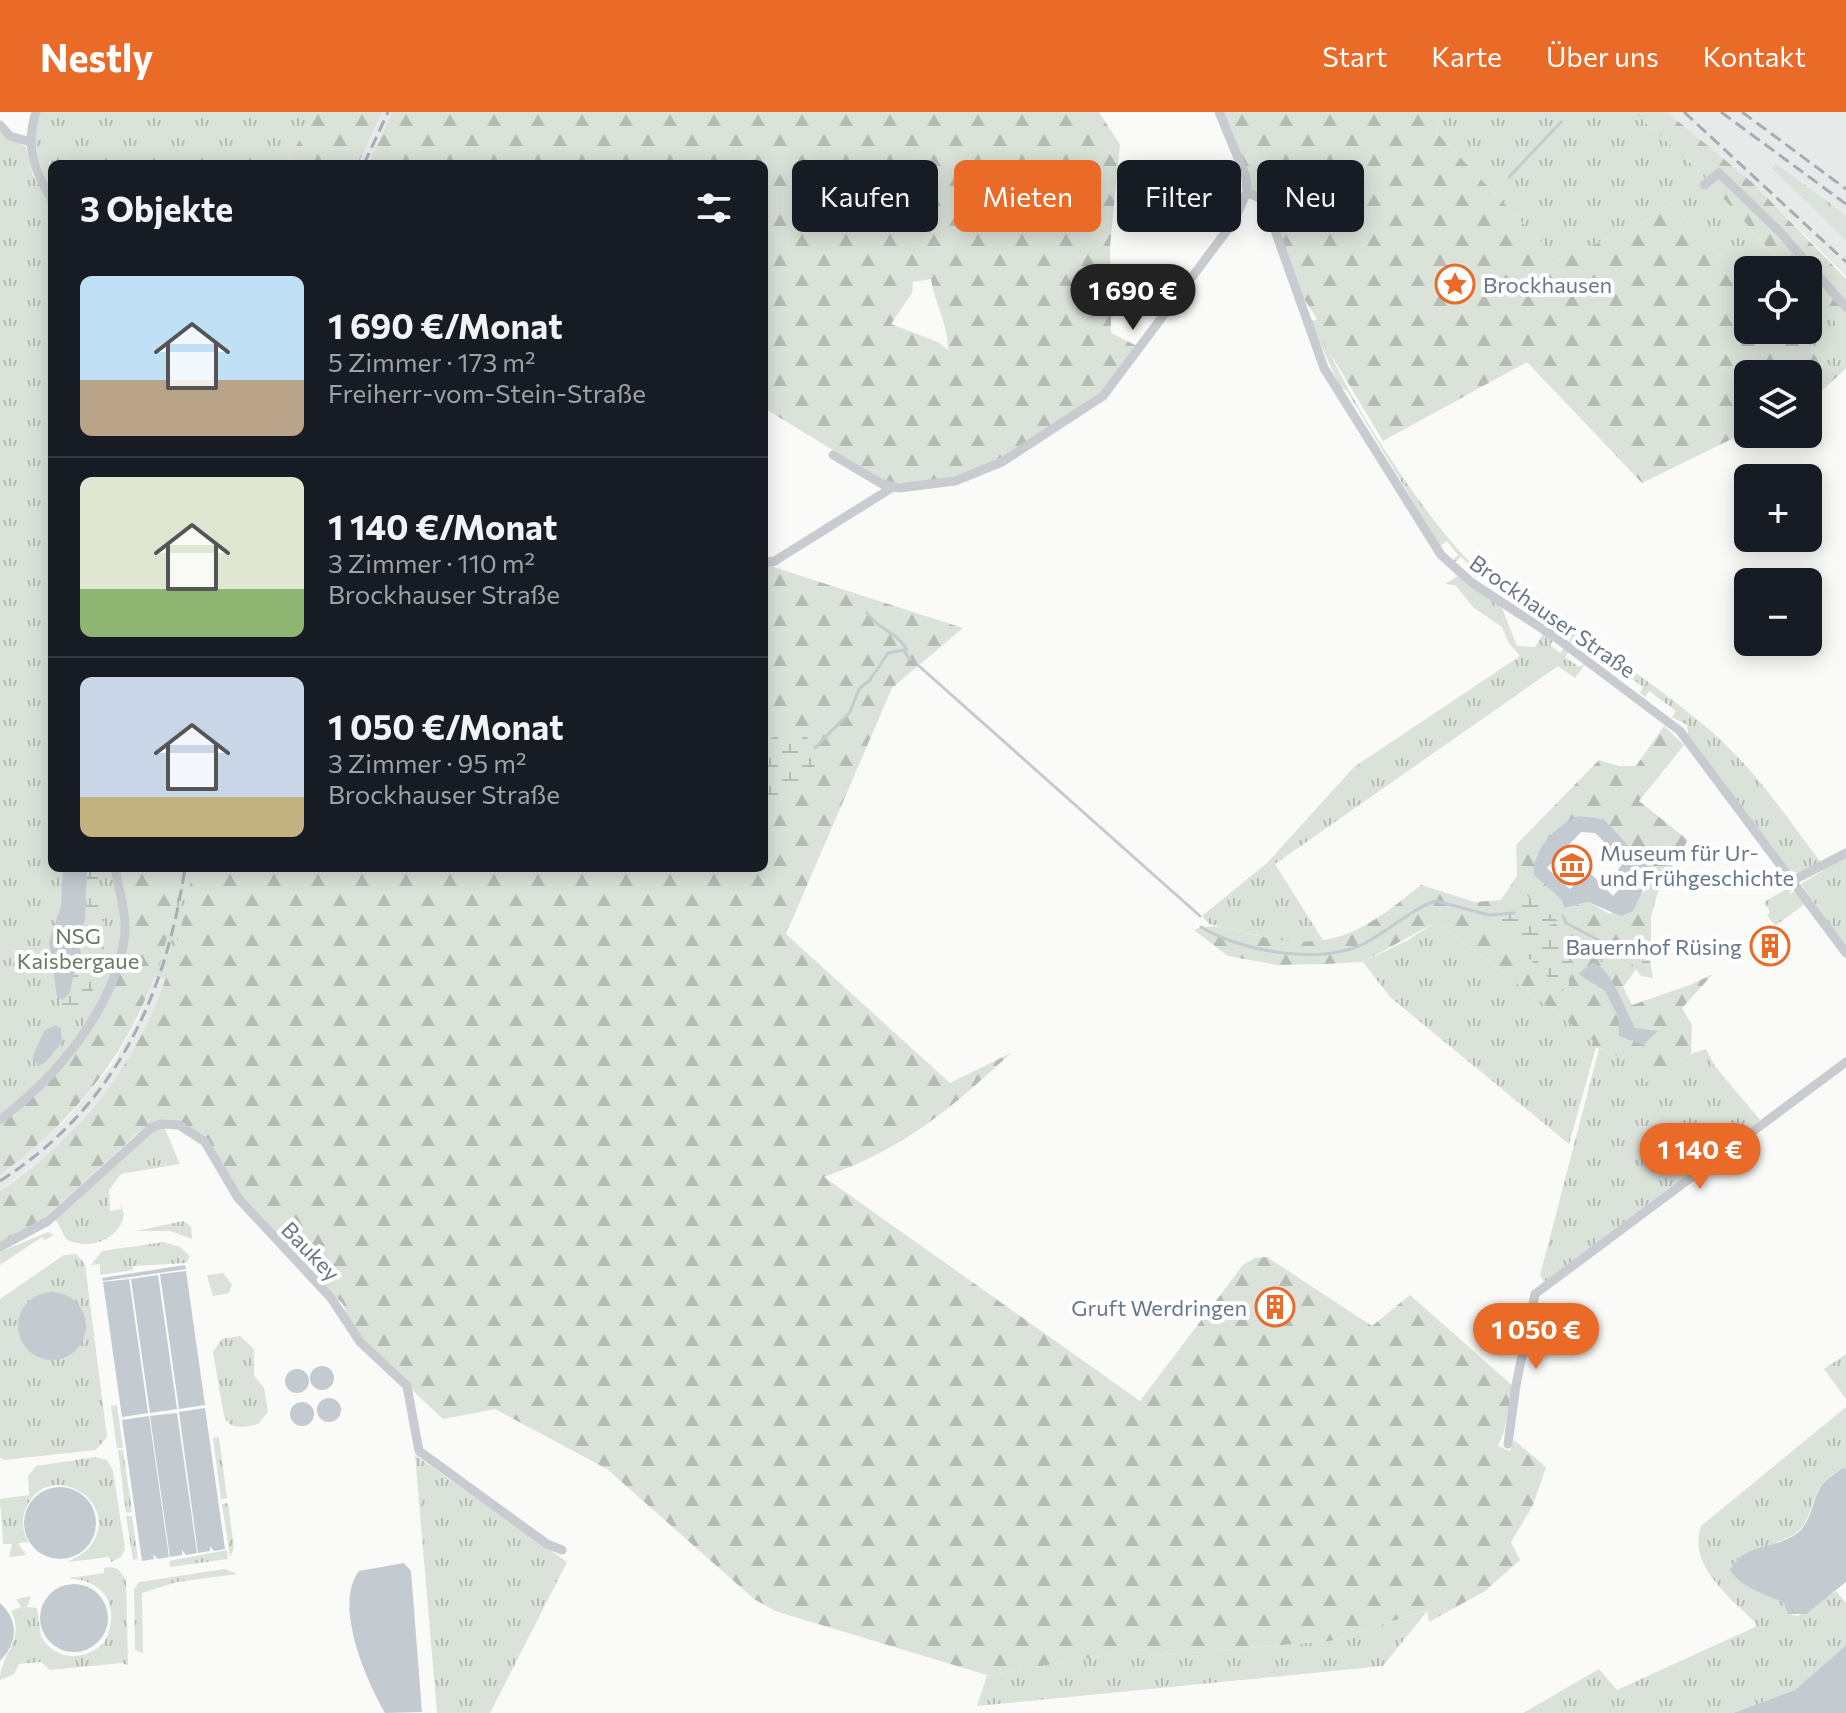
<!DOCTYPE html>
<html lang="de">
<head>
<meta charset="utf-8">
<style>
	body { margin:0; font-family:Commissioner,sans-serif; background:#20242c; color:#f1f3f6; height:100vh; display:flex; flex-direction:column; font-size:30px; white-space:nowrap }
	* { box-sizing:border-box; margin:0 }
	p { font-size:26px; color:#9ea1a6 }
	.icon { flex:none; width:44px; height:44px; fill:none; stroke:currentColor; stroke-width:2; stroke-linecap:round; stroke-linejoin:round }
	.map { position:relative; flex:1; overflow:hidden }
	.panel { position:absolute; left:48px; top:48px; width:720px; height:712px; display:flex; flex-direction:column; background:#171b24; border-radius:12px; box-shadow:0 4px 20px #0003 }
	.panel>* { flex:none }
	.banner { position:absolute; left:792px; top:48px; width:760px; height:72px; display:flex; gap:16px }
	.controls { position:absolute; left:1734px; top:144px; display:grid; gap:16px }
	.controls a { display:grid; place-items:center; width:88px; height:88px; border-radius:12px; background:#171b24; box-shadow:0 4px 20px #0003; font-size:40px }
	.price { position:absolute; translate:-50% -68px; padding:0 18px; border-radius:28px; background:#ea6a28; color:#fff; font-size:26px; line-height:52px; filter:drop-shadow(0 2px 4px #0008) }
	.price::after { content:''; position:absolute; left:50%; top:48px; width:24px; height:18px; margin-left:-12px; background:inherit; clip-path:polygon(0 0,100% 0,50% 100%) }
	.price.active { background:#222; color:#fff }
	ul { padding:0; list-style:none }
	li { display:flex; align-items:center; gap:24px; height:200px; padding:0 32px }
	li+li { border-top:2px solid #363941 }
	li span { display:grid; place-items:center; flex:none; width:224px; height:160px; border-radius:12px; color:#555 }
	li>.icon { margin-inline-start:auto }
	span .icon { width:96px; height:96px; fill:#fffc; stroke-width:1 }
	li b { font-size:34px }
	h2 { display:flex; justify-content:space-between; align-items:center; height:96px; padding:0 32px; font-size:34px }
	.tag { padding:0 28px; border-radius:12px; background:#171b24; box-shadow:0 4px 20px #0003; font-size:28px; line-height:72px }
	.tag.active { background:#ea6a28; color:#fff }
	header { display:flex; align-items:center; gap:48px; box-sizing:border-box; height:112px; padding:0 40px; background:#ea6a28; color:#fff }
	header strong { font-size:38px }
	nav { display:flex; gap:44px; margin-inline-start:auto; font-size:28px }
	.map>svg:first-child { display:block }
</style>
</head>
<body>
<header>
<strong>Nestly</strong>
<nav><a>Start</a><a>Karte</a><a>Über uns</a><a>Kontakt</a></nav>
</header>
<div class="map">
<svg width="1846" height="1601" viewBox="0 0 1846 1601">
	<defs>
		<pattern id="grass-tufts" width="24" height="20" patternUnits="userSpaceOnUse" patternTransform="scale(2)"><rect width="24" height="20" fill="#dbe2d9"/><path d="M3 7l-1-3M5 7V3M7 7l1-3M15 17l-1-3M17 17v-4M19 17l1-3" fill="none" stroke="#b5bcb6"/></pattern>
		<pattern id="forest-firs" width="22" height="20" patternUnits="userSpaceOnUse" patternTransform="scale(2)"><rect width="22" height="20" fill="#dbe2d9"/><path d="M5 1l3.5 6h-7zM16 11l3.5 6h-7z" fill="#b5bcb6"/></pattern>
		<pattern id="wetland-marsh" width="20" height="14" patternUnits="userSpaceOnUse" patternTransform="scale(2)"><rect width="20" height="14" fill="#dbe2d9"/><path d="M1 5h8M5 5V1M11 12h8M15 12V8" fill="none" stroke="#b5bcb6"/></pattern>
	</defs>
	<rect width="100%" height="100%" fill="#fafaf8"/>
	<path fill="#e8e9e9" d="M382,0H392L368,52H358Z
		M1667,0H1846V103L1777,51L1771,56L1846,128V164L1754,72Z
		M163,841L174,848L164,878L145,919L114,970L62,1031L0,1079V1063L66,1008L112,953L139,905Z"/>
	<path fill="url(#grass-tufts)" d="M40,0H317L285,52H52V79C37,53 31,29 40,0Z
		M1441,0H1634L1695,55L1788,158H1748V172L1670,91L1647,108L1559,149L1437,21Z
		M0,20L26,35L33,64L52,93V756H253L183,870L151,864L0,1060Z
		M1776,51L1846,103V128L1771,56Z
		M1808,180L1846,222V256L1839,263L1795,218H1808Z
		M1317,208C1335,269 1432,420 1482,461C1509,484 1544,499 1574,519C1622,550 1669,583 1712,620C1754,657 1788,706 1821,751L1797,761L1789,758L1688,622L1687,613L1672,605L1676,599L1649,579L1645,585L1640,581L1643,575L1617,555L1612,561L1608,558L1612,552L1597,540L1592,546L1589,544L1593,537L1577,526L1573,532L1569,529L1572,523L1560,513L1555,519L1540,504L1537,505L1539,502L1477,463L1474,466L1475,458L1461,445L1455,450L1453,448L1458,443L1447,429L1440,434L1347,279L1340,275L1310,209Z
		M1458,464L1502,496L1517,534L1535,535L1544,520L1554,527L1550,533L1560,541L1564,536L1569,539L1565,545L1579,555L1586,551L1575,566L1558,554L1275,752L1324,830L1281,829L1209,812L1202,804L1267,751L1354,655L1520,544L1508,530L1502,515L1474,496L1455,473L1445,472Z
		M1846,744V835L1801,772Z
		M1790,775V782L1795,779L1805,792L1775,814L1767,803L1770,800L1764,790Z
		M1436,810L1593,929L1596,935L1569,1032L1390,885L1363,850L1408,828Z
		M1599,937L1629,949L1646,970L1691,942L1706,937L1714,953L1760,1008L1544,1170L1540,1163Z
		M164,1015L180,1052L121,1062L109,1078L110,1099L121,1097L120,1091L124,1102C121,1127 88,1140 66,1127L55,1106L147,1022Z
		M183,1109L191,1114L192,1127L170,1119H136Z
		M48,1120L54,1123L45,1128L42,1125L0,1153V1140Z
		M164,1130L180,1135L190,1144L186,1151L133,1154V1158L100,1163V1152L91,1153L102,1139Z
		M76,1142L85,1152L107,1325L96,1338L4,1348L0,1346V1187L64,1143Z
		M223,1161L232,1172L229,1181L213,1184L207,1163Z
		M240,1224L254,1237V1263L264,1276L268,1300L258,1312C244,1315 230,1319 224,1304L213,1240L222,1227Z
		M1846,1242V1287L1824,1257Z
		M117,1293L123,1336H117L111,1294Z
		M1846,1295V1357L1842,1356C1834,1363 1824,1366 1819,1377C1805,1405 1811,1419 1777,1430L1757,1478L1783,1490L1788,1502L1798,1504L1836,1479L1846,1491V1533L1795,1578L1733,1601H1523L1599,1557L1617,1578L1755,1515L1756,1511C1731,1486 1687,1454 1701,1414Z
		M219,1325L227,1386L221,1387L213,1326Z
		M118,1338H123L132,1400L126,1401Z
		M415,1343L567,1450L490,1601H437Z
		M95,1345L107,1348L113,1359L125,1437L121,1445L111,1450L109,1445L68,1450C73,1446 85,1442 91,1433C123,1390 50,1346 27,1394C21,1406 22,1418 28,1430L18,1431L26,1443L9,1445L12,1432H3L0,1387L29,1383L28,1364L36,1354Z
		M228,1391L234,1436L230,1445L222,1392Z
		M126,1404H132L138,1447L133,1448Z
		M227,1438L228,1447L170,1455L169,1449Z
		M110,1455L118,1457L126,1468L128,1553L121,1551L50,1558L41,1550L19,1552L14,1562L0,1568C0,1541 26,1529 11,1499L21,1495L16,1487L31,1484L27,1495L37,1496L41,1524C55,1549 83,1550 104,1531C116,1509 115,1480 87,1470C81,1467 74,1468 69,1466L104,1461V1456Z
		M225,1457L237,1462L177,1470L142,1481L143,1541L135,1538L134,1477L139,1470Z
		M1428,1498L1383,1554L977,1594L987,1563L1143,1537L1154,1544L1330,1529Z"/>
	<path fill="url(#forest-firs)" fill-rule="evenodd" d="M317,0H382L358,52H285Z
		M392,0H1099L1120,33L1110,134L1111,221L1137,234L1117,268L1027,335L935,373L885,370L764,296V52H368ZM931,167C935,193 948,211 948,238L938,230L891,212L912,181L913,170Z
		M1219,0H1441L1437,21L1559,149L1647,108L1670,91L1748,172V218H1795L1839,263L1808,291V262H1748V319L1642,371L1527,250L1383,329L1324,231L1316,205L1295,173L1267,96L1247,80Z
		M1634,0H1667L1754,72L1846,167V222L1808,180V158H1788L1695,55Z
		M764,452L963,516L892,576L786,822L950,971L1011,941C949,998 904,1037 824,1065L1140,1289L1243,1153L1255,1146L1267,1145L1372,1214L1410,1183L1513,1274L1504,1320L1498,1334L1510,1339L1514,1328L1546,1355L1533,1393L1511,1430L1520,1448L1485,1479L1429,1510L1427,1498L1330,1529L1154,1544L1143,1537L987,1563L775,1499L754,1487L607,1357L495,1297L443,1307L396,1263L351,1214L343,1192L282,1134L240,1085L194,1018L150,1014L139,1020L44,1106L0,1131V1079C118,998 171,895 193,756H764Z
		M1664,614L1684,633L1639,689L1688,728L1659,776L1651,805V837L1623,875L1632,893L1690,873L1713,862L1682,896L1692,913L1691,942L1646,971L1629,949L1592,934L1593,929L1436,810L1363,850L1325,852L1277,853L1228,844L1194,818C1214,810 1232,818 1253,823C1333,841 1361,821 1421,773L1475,790L1501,788L1517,764L1516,733L1599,648L1619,654H1636ZM1579,704L1604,707L1652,759L1645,779L1610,802L1588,790L1567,796L1536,744L1556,718Z
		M119,756H182C161,890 109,982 0,1063V1013L70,945L126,840Z"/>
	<path fill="url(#wetland-marsh)" d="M790,616C807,618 815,635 818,651L773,692L764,694V630Z
		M87,756H97C105,807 116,863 74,904H61L60,887H67L72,865L86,848Z
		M1524,781L1560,811L1549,813L1576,843L1569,861V873L1562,879L1490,808L1514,801Z
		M1629,830L1641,846L1650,849L1653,866L1641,864L1624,841Z"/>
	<path fill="#c3cbd1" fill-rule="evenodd" d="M1579,704L1604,707L1652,759L1633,799L1621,804L1588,790L1565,796L1561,787L1534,763C1530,740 1559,710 1579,704ZM1581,720L1595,721L1624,749L1618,758L1627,769L1613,784L1588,759L1570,777L1547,756Z
		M63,756H87L85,808L79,825L82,853L74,861L70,880L63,888L57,885L49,829L61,794Z
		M1592,851C1610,853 1626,899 1635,916L1658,919L1643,933L1619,924L1618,904L1605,879L1578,862Z
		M56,913L61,917L62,930L45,951L38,954L33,944L44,919Z
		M185,1153L186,1157L103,1169L102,1166Z
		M186,1159L205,1293L179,1297L160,1162Z
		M158,1163L177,1297L150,1301L131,1167Z
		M129,1167L148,1301L122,1305L103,1170Z
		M18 1214a34 34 0 1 1 68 0a34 34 0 1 1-68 0Z
		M310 1266a12 12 0 1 1 24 0a12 12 0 1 1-24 0Z
		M285 1269a12 12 0 1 1 24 0a12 12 0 1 1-24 0Z
		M317 1298a12 12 0 1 1 24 0a12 12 0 1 1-24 0Z
		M290 1302a12 12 0 1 1 24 0a12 12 0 1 1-24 0Z
		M205,1296L225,1437L214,1439L210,1434V1439L198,1441L179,1300Z
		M177,1301L197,1441L186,1443L182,1438V1443L170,1445L150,1304Z
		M149,1304L169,1445L158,1447L153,1442L154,1447L142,1449L122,1308Z
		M1842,1356L1846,1357V1470L1806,1502H1788L1783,1490C1766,1483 1739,1474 1730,1458C1745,1431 1770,1438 1793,1424C1811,1414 1811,1392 1820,1376C1825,1366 1835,1363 1842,1356Z
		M24 1411a36 36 0 1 1 72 0a36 36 0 1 1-72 0Z
		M404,1451L411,1459L422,1600L385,1601C366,1568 333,1493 359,1459Z
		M40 1506a34 34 0 1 1 68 0a34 34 0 1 1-68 0Z
		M0,1491C19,1508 18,1531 0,1549Z
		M1846,1533V1601H1733L1795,1578Z"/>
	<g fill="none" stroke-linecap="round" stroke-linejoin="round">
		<path stroke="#c3cbd1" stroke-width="3" d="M1509,65L1561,10
			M867,501C878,518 897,519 907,538
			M919,554L1200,804
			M815,636L850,600L859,577L870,568L888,541L903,538L910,547
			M1563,804L1566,811L1604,831L1601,849
			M1201,815C1241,840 1324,854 1367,830C1390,818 1411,797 1436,789L1489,803L1514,801"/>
		<path stroke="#c8cbcf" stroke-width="9" d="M36,0C25,33 34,59 52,88
			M0,13L10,24L30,30
			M1704,73L1719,61L1779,119L1846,195
			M1247,80L1261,87L1267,96L1324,256L1441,443L1471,470L1555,525L1680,619L1846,841
			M833,343L882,372L899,376L955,369L1002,350L1103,284L1234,109L1247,80L1246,65L1219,0
			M764,449L773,450L893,375
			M1792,769L1846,741
			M0,1008C55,966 112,900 124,829C128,806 119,779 115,756
			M0,1135L48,1109L151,1016L161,1012L179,1013L205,1030L238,1086L331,1186L360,1230L407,1274L419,1339L547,1432L562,1438
			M1508,1332L1516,1273L1535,1182L1846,950"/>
		<path stroke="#a8adb4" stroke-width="3" stroke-dasharray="12 6" stroke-linecap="butt" d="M1684,0L1846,150
			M1721,0L1846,92
			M1742,0L1846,77
			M364,52L388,0
			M0,1069C114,996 165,887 185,756"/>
	</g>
	<defs>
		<g id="sight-ring" transform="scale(2)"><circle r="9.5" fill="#fff" stroke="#ea6a28" stroke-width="1.5"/><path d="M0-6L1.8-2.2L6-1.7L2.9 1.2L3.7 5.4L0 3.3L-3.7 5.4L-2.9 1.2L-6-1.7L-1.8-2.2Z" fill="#ea6a28"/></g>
		<g id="museum-ring" transform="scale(2)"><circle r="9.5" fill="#fff" stroke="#ea6a28" stroke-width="1.5"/><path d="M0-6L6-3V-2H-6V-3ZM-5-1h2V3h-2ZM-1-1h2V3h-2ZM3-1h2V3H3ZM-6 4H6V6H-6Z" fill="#ea6a28"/></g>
		<g id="building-ring" transform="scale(2)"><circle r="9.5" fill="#fff" stroke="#ea6a28" stroke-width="1.5"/><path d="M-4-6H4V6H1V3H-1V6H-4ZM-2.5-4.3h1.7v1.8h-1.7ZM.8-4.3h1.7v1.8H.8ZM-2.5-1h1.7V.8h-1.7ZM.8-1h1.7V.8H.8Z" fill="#ea6a28"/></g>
	</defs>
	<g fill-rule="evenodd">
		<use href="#sight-ring" x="1455" y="172"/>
		<use href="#museum-ring" x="1572" y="753"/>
		<use href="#building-ring" x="1770" y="834"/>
		<use href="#building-ring" x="1275" y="1195"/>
	</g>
	<g text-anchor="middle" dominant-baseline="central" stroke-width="8" stroke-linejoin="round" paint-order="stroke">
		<g font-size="22" fill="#68778a" stroke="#fff" text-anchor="start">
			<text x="1483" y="172">Brockhausen</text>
			<text x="1600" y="740">Museum für Ur-<tspan x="1600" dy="25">und Frühgeschichte</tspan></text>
			<text x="1742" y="834" text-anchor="end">Bauernhof Rüsing</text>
			<text x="1247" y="1195" text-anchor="end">Gruft Werdringen</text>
		</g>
		<g font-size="22" fill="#68778a" stroke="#fff">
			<text transform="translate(1553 504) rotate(35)">Brockhauser Straße</text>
			<text transform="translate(311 1139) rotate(46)">Baukey</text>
		</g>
		<g font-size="22" fill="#657b63" stroke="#fff">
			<text x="78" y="823">NSG<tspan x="78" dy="25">Kaisbergaue</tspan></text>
		</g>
	</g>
</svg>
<div class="controls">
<a><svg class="icon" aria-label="locate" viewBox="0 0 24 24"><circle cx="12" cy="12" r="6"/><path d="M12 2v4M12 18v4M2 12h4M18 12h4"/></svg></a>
<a><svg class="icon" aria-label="layers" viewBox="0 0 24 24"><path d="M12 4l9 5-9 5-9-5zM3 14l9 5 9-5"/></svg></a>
<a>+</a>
<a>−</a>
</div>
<b class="price active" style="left:1133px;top:220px">1 690 €</b>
<b class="price" style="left:1700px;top:1079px">1 140 €</b>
<b class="price" style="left:1536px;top:1259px">1 050 €</b>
<div class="banner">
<a class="tag">Kaufen</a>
<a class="tag active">Mieten</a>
<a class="tag">Filter</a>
<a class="tag">Neu</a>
</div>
<section class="panel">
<h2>3 Objekte<svg class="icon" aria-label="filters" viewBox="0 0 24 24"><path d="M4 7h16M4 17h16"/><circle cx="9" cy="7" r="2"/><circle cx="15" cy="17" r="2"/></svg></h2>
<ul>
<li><span style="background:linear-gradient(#bfe0f5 65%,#b9a48a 0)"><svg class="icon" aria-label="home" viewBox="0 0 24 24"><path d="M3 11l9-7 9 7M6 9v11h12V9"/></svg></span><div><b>1 690 €/Monat</b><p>5 Zimmer · 173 m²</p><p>Freiherr-vom-Stein-Straße</p></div></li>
<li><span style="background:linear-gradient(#dfe7d0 70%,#8fb573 0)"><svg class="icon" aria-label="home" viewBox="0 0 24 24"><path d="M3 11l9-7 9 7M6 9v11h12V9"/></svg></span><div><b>1 140 €/Monat</b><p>3 Zimmer · 110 m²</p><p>Brockhauser Straße</p></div></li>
<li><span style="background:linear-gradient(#c9d6e8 75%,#c2b280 0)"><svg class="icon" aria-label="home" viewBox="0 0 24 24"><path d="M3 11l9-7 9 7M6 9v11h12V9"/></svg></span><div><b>1 050 €/Monat</b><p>3 Zimmer · 95 m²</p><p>Brockhauser Straße</p></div></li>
</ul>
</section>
</div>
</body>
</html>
